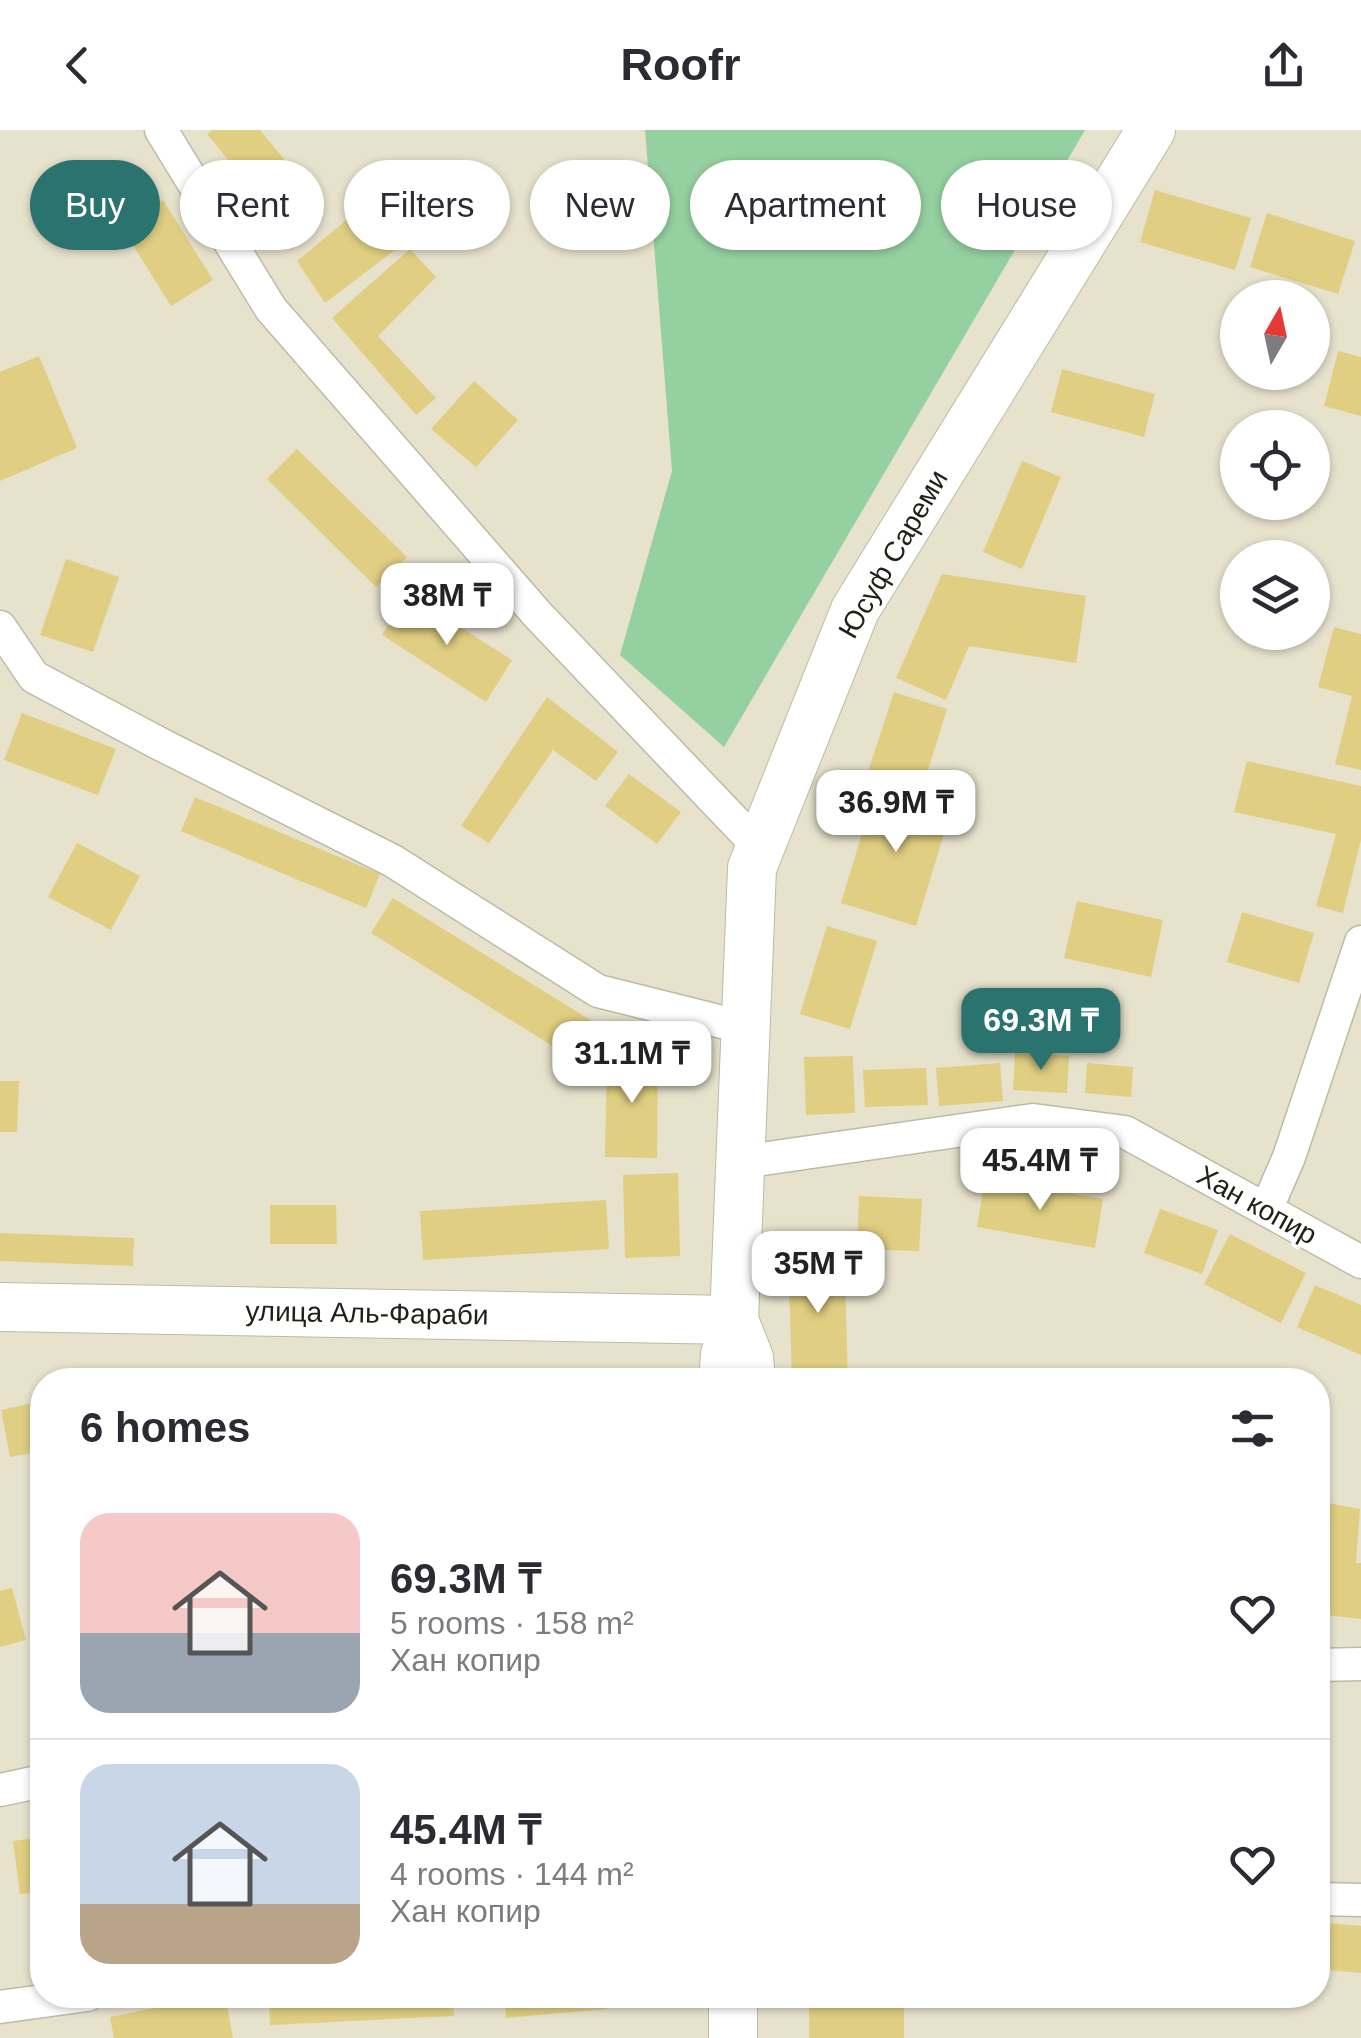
<!DOCTYPE html>
<html lang="en">
<head>
<meta charset="utf-8">
<style>
	body { margin:0; font-family:Arial,sans-serif; background:#f2f2f3; color:#2b2b33; height:100vh; display:flex; flex-direction:column; font-size:38px; white-space:nowrap }
	* { box-sizing:border-box; margin:0 }
	p { font-size:32px; color:#7c7c81 }
	.icon { flex:none; width:55px; height:55px; fill:none; stroke:currentColor; stroke-width:2; stroke-linecap:round; stroke-linejoin:round }
	.map { position:relative; flex:1; overflow:hidden }
	.panel { position:absolute; left:30px; top:1238px; width:1300px; height:640px; display:flex; flex-direction:column; background:#fff; border-radius:40px; box-shadow:0 2px 8px #0004 }
	.panel>* { flex:none }
	.top-card { position:absolute; left:30px; top:30px; width:1302px; height:90px; display:flex; gap:20px }
	.needle { width:65px; rotate:9deg }
	.fabs { position:absolute; left:1220px; top:150px; display:grid; gap:20px }
	.fabs a { display:grid; place-items:center; width:110px; height:110px; border-radius:50%; background:#fff; box-shadow:0 2px 8px #0004; font-size:50px }
	.price { position:absolute; translate:-50% -85px; padding:0 22px; border-radius:20px; background:#fff; color:#222; font-size:32px; line-height:65px; filter:drop-shadow(0 2px 5px #0008) }
	.price::after { content:''; position:absolute; left:50%; top:60px; width:30px; height:22px; margin-left:-15px; background:inherit; clip-path:polygon(0 0,100% 0,50% 100%) }
	.price.on { background:#2b736e; color:#fff }
	ul { padding:0; list-style:none }
	li { display:flex; align-items:center; gap:30px; height:250px; padding:0 50px }
	li+li { border-top:2px solid #e1e1e2 }
	li span { display:grid; place-items:center; flex:none; width:280px; height:200px; border-radius:30px; color:#555 }
	li>.icon { margin-inline-start:auto }
	span .icon { width:120px; height:120px; fill:#fffc; stroke-width:1 }
	li b { font-size:42px }
	h2 { display:flex; justify-content:space-between; align-items:center; height:120px; padding:0 50px; font-size:42px }
	.pill { padding:0 35px; border-radius:45px; background:#fff; box-shadow:0 2px 8px #0004; font-size:35px; line-height:90px }
	.pill.on { background:#2b736e; color:#fff }
	header { display:flex; justify-content:space-between; align-items:center; height:130px; padding:0 50px; background:#fff; font-size:45px; font-weight:600 }
	.map>svg:first-child { display:block }
</style>
</head>
<body>
<header><svg class="icon" aria-label="back" viewBox="0 0 24 24"><path d="M15 5l-7 7 7 7"/></svg>Roofr<svg class="icon" aria-label="share" viewBox="0 0 24 24"><path d="M12 15V3M7 8l5-5 5 5M5 13v7h14v-7"/></svg></header>
<div class="map">
<svg width="1361" height="1908" viewBox="0 0 1361 1908">
	<rect width="100%" height="100%" fill="#e7e2cc"/>
	<path fill="#95d0a0" d="M645,0H1085L724,617L620,525L672,341Z"/>
	<path fill="#e0ce82" d="M212,0H260L297,45L263,72L207,4Z
		M1155,60L1251,88L1235,140L1140,112Z
		M163,70L213,150L171,176L121,96Z
		M361,78L395,120L325,173L297,131Z
		M1267,83L1355,111L1338,164L1250,137Z
		M410,119L436,147L378,206L436,268L416,285L332,188Z
		M1338,221L1361,227V286L1324,276Z
		M39,226L77,318L0,351V242Z
		M1062,239L1155,264L1144,307L1051,282Z
		M474,251L518,290L476,337L431,299Z
		M297,319L407,427L376,457L267,349Z
		M1022,331L1061,347L1022,439L983,422Z
		M66,429L119,447L93,522L40,505Z
		M942,444L1086,466L1076,533L969,516L946,570L896,548Z
		M408,464L512,530L486,572L382,505Z
		M1334,497L1361,504V640L1335,634L1352,566L1318,557Z
		M894,562L947,579L923,656L869,639Z
		M547,567L618,622L596,651L553,620L489,713L461,696Z
		M22,583L116,619L98,665L4,630Z
		M1247,631L1361,656V710L1343,783L1316,776L1336,704L1234,682Z
		M629,644L681,682L657,714L605,676Z
		M877,654L952,677L916,796L841,773Z
		M195,667L380,744L366,778L181,701Z
		M77,713L140,746L111,800L48,767Z
		M393,768L605,899L583,935L371,803Z
		M1077,771L1163,790L1151,847L1064,828Z
		M1242,782L1314,803L1299,853L1227,832Z
		M827,796L877,811L850,899L800,884Z
		M607,923L658,924L657,1028L605,1027Z
		M1015,923L1069,926L1067,963L1013,960Z
		M853,926L855,983L806,985L804,927Z
		M1000,933L1003,971L939,976L936,938Z
		M1087,933L1133,937L1131,967L1085,963Z
		M926,938L928,975L865,977L863,940Z
		M0,951H19L17,1002H0Z
		M678,1043L680,1126L625,1128L623,1045Z
		M985,1049L1103,1069L1095,1118L977,1097Z
		M859,1066L922,1069L919,1121L857,1119Z
		M606,1070L609,1119L423,1130L420,1081Z
		M270,1075H336L337,1114H270Z
		M1160,1079L1218,1100L1202,1144L1144,1123Z
		M0,1103L134,1108L133,1136L0,1131Z
		M1230,1104L1306,1143L1281,1193L1204,1154Z
		M844,1122L848,1250H792L788,1123Z
		M1315,1155L1361,1175V1225L1297,1197Z
		M241,1239L242,1250H170L169,1245Z
		M150,1241L151,1250H91V1247Z
		M42,1271V1321L10,1327L1,1280Z
		M1318,1371L1360,1379L1356,1433H1361V1489L1318,1484Z
		M12,1458L26,1510L0,1517V1461Z
		M42,1707V1762L20,1764L13,1711Z
		M1318,1792L1361,1796V1843L1318,1839Z
		M220,1865H225L233,1908H114L110,1887Z
		M269,1865H452L454,1886L270,1895Z
		M504,1865H606L607,1879L506,1888Z
		M809,1865H868V1877L904,1876V1908H809Z"/>
	<g fill="none" stroke-linecap="round" stroke-linejoin="round">
		<g stroke="#bfbaa4" stroke-width="35">
			<path id="minor" d="M161,0L271,179L537,484L760,718
				M0,497L34,547L162,615L393,731L598,861L746,898
				M741,1032L1033,990L1125,1002L1361,1132
				M1266,1080L1289,1027L1361,812
				M1318,1535L1361,1534
				M0,1660L42,1651
				M1318,1769L1361,1770
				M0,1877L87,1865"/>
		</g>
		<g stroke="#bfbaa4" stroke-width="50">
			<path id="secondary" d="M0,1177L734,1190L752,738L855,480L1151,0
				M723,1250L725,1225L734,1190L749,1228L751,1250
				M733,1908V1865"/>
		</g>
		<use href="#minor" stroke="#fff" stroke-width="32"/>
		<use href="#secondary" stroke="#fff" stroke-width="48"/>
	</g>
	<g text-anchor="middle" dominant-baseline="central" stroke-width="8" stroke-linejoin="round" paint-order="stroke">
		<g font-size="28" fill="#211f17" stroke="#fff">
			<text transform="translate(893 424) rotate(-60)">Юсуф Сареми</text>
			<text transform="translate(1257 1075) rotate(29)">Хан копир</text>
			<text transform="translate(367 1183) rotate(1)">улица Аль-Фараби</text>
		</g>
	</g>
</svg>
<div class="fabs">
<a><svg class="needle" viewBox="-14 -14 28 28"><path d="M0-13l5 13h-10z" fill="#e53935"/><path d="M0 13l5-13h-10z" fill="#7c7c81"/></svg></a>
<a><svg class="icon" aria-label="locate" viewBox="0 0 24 24"><circle cx="12" cy="12" r="6"/><path d="M12 2v4M12 18v4M2 12h4M18 12h4"/></svg></a>
<a><svg class="icon" aria-label="layers" viewBox="0 0 24 24"><path d="M12 4l9 5-9 5-9-5zM3 14l9 5 9-5"/></svg></a>
</div>
<b class="price" style="left:447px;top:518px">38M ₸</b>
<b class="price" style="left:896px;top:725px">36.9M ₸</b>
<b class="price on" style="left:1041px;top:943px">69.3M ₸</b>
<b class="price" style="left:632px;top:976px">31.1M ₸</b>
<b class="price" style="left:1040px;top:1083px">45.4M ₸</b>
<b class="price" style="left:818px;top:1186px">35M ₸</b>
<div class="top-card">
<a class="pill on">Buy</a>
<a class="pill">Rent</a>
<a class="pill">Filters</a>
<a class="pill">New</a>
<a class="pill">Apartment</a>
<a class="pill">House</a>
</div>
<section class="panel">
<h2>6 homes<svg class="icon" aria-label="filters" viewBox="0 0 24 24"><path d="M4 7h16M4 17h16"/><circle cx="9" cy="7" r="2"/><circle cx="15" cy="17" r="2"/></svg></h2>
<ul>
<li><span style="background:linear-gradient(#f6c9c9 60%,#9aa5b1 0)"><svg class="icon" aria-label="home" viewBox="0 0 24 24"><path d="M3 11l9-7 9 7M6 9v11h12V9"/></svg></span><div><b>69.3M ₸</b><p>5 rooms · 158 m²</p><p>Хан копир</p></div><svg class="icon" aria-label="heart" viewBox="0 0 24 24"><path d="M12 20l-8-8c-3-5 5-10 8-4 3-6 11-1 8 4z"/></svg></li>
<li><span style="background:linear-gradient(#c9d6e8 70%,#b9a48a 0)"><svg class="icon" aria-label="home" viewBox="0 0 24 24"><path d="M3 11l9-7 9 7M6 9v11h12V9"/></svg></span><div><b>45.4M ₸</b><p>4 rooms · 144 m²</p><p>Хан копир</p></div><svg class="icon" aria-label="heart" viewBox="0 0 24 24"><path d="M12 20l-8-8c-3-5 5-10 8-4 3-6 11-1 8 4z"/></svg></li>
</ul>
</section>
</div>
</body>
</html>
